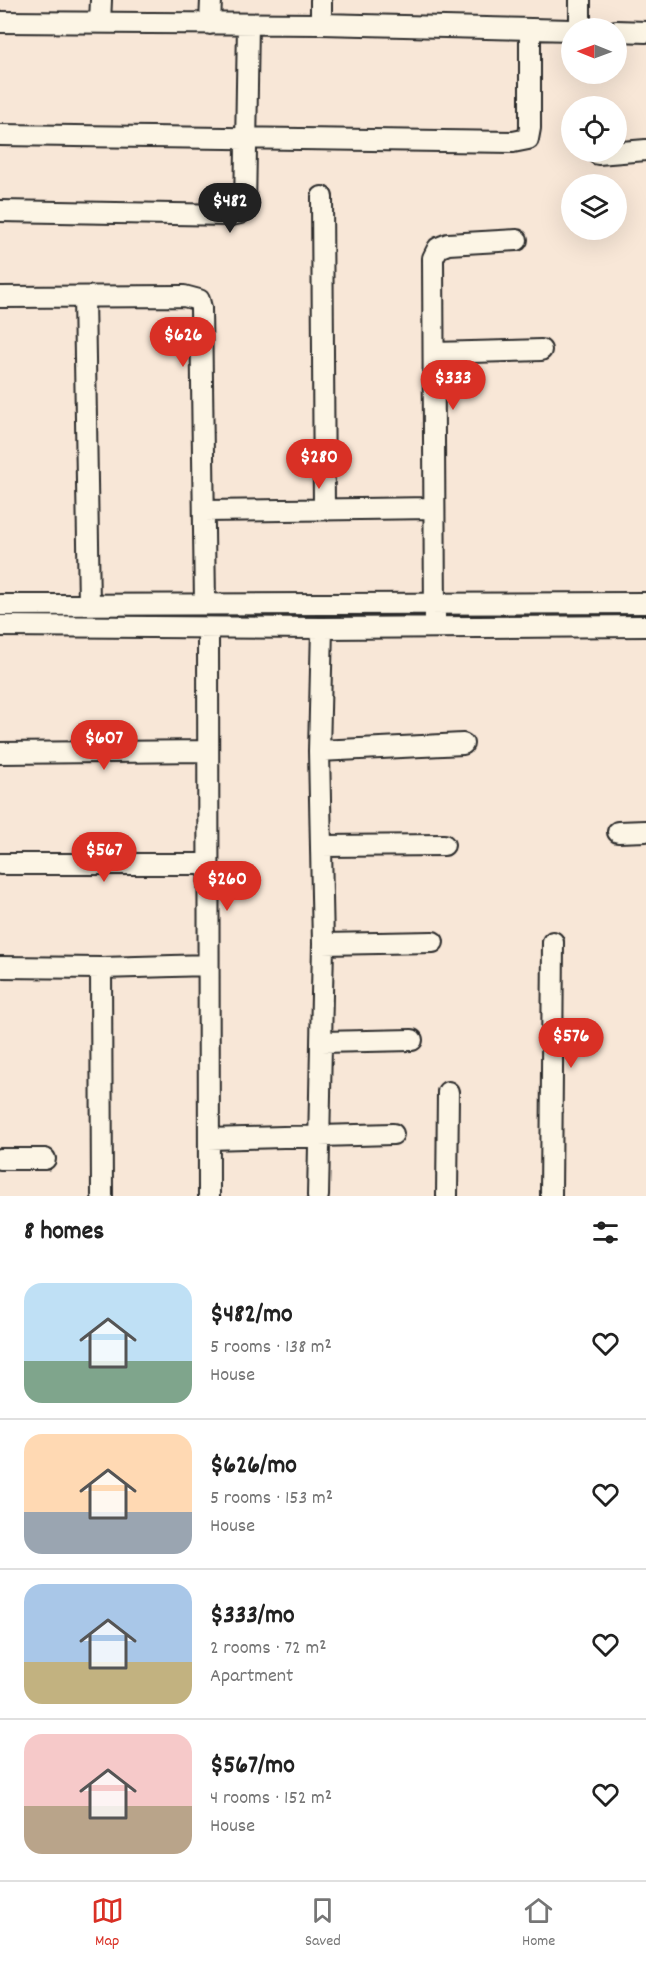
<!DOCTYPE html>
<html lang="en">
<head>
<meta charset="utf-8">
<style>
	body { margin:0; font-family:Dekko,sans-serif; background:#f2f2f2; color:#222; height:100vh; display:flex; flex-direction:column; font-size:22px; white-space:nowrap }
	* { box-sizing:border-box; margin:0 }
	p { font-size:20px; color:#767676 }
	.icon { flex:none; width:33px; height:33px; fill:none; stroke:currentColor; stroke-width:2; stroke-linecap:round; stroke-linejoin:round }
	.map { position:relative; height:1196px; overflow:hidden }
	.side { display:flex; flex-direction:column; background:#fff; flex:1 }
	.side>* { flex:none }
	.needle { width:39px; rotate:271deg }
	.tools { position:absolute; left:561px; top:18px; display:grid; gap:12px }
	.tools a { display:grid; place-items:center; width:66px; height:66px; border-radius:50%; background:#fff; box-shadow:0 6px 24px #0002; font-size:30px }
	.price { position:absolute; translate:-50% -51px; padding:0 14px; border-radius:21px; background:#d93025; color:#fff; font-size:20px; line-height:39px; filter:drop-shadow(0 2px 3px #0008) }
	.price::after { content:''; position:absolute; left:50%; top:36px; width:18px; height:14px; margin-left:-9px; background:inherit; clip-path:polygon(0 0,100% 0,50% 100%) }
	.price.active { background:#222; color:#fff }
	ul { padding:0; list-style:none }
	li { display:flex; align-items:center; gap:18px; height:150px; padding:0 24px }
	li+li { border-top:2px solid #e0e0e0 }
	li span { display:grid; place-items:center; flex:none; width:168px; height:120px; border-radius:18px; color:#555 }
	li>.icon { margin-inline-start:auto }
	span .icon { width:72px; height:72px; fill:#fffc; stroke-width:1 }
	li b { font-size:26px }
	h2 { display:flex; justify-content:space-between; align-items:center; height:72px; padding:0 24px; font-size:26px }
	.menu { display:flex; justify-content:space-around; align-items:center; height:84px; border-top:2px solid #e0e0e0; background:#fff; font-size:16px; color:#767676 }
	.menu a { display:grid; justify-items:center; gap:3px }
	.menu .active { color:#d93025 }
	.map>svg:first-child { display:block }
</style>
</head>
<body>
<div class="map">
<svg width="646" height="1196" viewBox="0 0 646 1196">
	<rect width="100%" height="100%" fill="#f8e7d7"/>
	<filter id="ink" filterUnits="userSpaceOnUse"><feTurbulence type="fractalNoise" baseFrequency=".0167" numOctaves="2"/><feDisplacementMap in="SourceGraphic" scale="12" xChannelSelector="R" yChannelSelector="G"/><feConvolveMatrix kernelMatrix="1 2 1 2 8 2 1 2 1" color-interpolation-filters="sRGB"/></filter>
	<g filter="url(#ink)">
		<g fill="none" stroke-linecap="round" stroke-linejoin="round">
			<g stroke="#2b2b2b" stroke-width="24">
				<path id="street" d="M0,22L321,24L572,30
					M100,22L101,0
					M210,24L211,0
					M321,24V0
					M580,28V0
					M616,31L646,32
					M0,135L513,142L528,139L530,128V29
					M598,154L646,150
					M322,197L324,509
					M0,211L231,215L240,213L245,209L248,24
					M0,297L184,296L199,300L201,308L205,603
					M84,297L89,604
					M435,353L541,350
					M204,511L434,508
					M0,605C215,603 431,605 646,603
					M435,618L433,258L438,248L448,244L517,240
					M0,626L322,628L646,626
					M208,628L209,1196
					M319,751L463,744
					M0,753L208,751
					M618,832L646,831
					M321,846L444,845
					M0,864H208
					M323,944L433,942
					M0,967L101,968
					M322,1042L412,1040
					M209,1139L393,1134
					M0,1159H45
					M102,1196L101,968L208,965
					M318,1196L323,944L319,751L322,628
					M447,1196L448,1092
					M551,1196L553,942"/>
			</g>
			<use href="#street" stroke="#fcf5e5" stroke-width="20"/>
		</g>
	</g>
</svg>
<div class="tools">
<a><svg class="needle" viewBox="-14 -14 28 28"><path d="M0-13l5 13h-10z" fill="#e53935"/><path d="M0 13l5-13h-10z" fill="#767676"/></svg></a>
<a><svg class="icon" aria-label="locate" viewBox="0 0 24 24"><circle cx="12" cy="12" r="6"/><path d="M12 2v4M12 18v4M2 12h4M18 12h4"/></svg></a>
<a><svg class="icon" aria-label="layers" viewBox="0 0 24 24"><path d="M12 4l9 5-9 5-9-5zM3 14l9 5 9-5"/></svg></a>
</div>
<b class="price active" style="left:230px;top:234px">$482</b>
<b class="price" style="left:183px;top:368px">$626</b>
<b class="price" style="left:453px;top:411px">$333</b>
<b class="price" style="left:319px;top:490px">$280</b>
<b class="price" style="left:104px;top:771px">$607</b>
<b class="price" style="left:104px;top:883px">$567</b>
<b class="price" style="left:227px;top:912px">$260</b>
<b class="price" style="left:571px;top:1069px">$576</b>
</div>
<section class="side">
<h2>8 homes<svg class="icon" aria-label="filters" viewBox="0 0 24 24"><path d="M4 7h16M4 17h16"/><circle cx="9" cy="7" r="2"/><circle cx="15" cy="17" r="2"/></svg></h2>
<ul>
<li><span style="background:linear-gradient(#bfe0f5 65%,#7fa58c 0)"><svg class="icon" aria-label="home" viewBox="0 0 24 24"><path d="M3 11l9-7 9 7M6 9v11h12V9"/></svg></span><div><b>$482/mo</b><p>5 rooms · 138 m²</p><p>House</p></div><svg class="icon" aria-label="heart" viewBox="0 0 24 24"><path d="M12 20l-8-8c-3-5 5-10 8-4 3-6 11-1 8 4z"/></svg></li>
<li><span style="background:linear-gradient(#ffd9b3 65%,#9aa5b1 0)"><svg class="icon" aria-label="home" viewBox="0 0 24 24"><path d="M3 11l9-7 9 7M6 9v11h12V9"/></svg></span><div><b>$626/mo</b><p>5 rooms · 153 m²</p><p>House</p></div><svg class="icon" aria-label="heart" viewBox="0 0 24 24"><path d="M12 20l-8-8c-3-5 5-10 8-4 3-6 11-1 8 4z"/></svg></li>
<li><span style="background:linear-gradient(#a9c7e8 65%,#c2b280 0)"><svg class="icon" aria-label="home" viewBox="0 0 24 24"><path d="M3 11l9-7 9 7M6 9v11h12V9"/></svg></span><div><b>$333/mo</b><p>2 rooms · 72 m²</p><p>Apartment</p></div><svg class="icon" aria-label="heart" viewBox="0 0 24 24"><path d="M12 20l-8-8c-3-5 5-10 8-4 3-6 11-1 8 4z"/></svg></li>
<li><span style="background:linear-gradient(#f6c9c9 60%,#b9a48a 0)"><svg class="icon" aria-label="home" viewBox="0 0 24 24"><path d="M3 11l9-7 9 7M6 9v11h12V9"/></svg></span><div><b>$567/mo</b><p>4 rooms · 152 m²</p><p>House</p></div><svg class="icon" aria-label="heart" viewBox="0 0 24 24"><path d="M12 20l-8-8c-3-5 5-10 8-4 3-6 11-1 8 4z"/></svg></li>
</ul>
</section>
<nav class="menu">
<a class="active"><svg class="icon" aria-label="map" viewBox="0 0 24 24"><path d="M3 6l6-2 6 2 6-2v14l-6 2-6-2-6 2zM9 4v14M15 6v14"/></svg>Map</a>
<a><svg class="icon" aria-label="saved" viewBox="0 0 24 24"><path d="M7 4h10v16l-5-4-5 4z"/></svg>Saved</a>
<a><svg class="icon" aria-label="home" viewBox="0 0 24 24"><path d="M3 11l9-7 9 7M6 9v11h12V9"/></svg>Home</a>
</nav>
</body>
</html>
